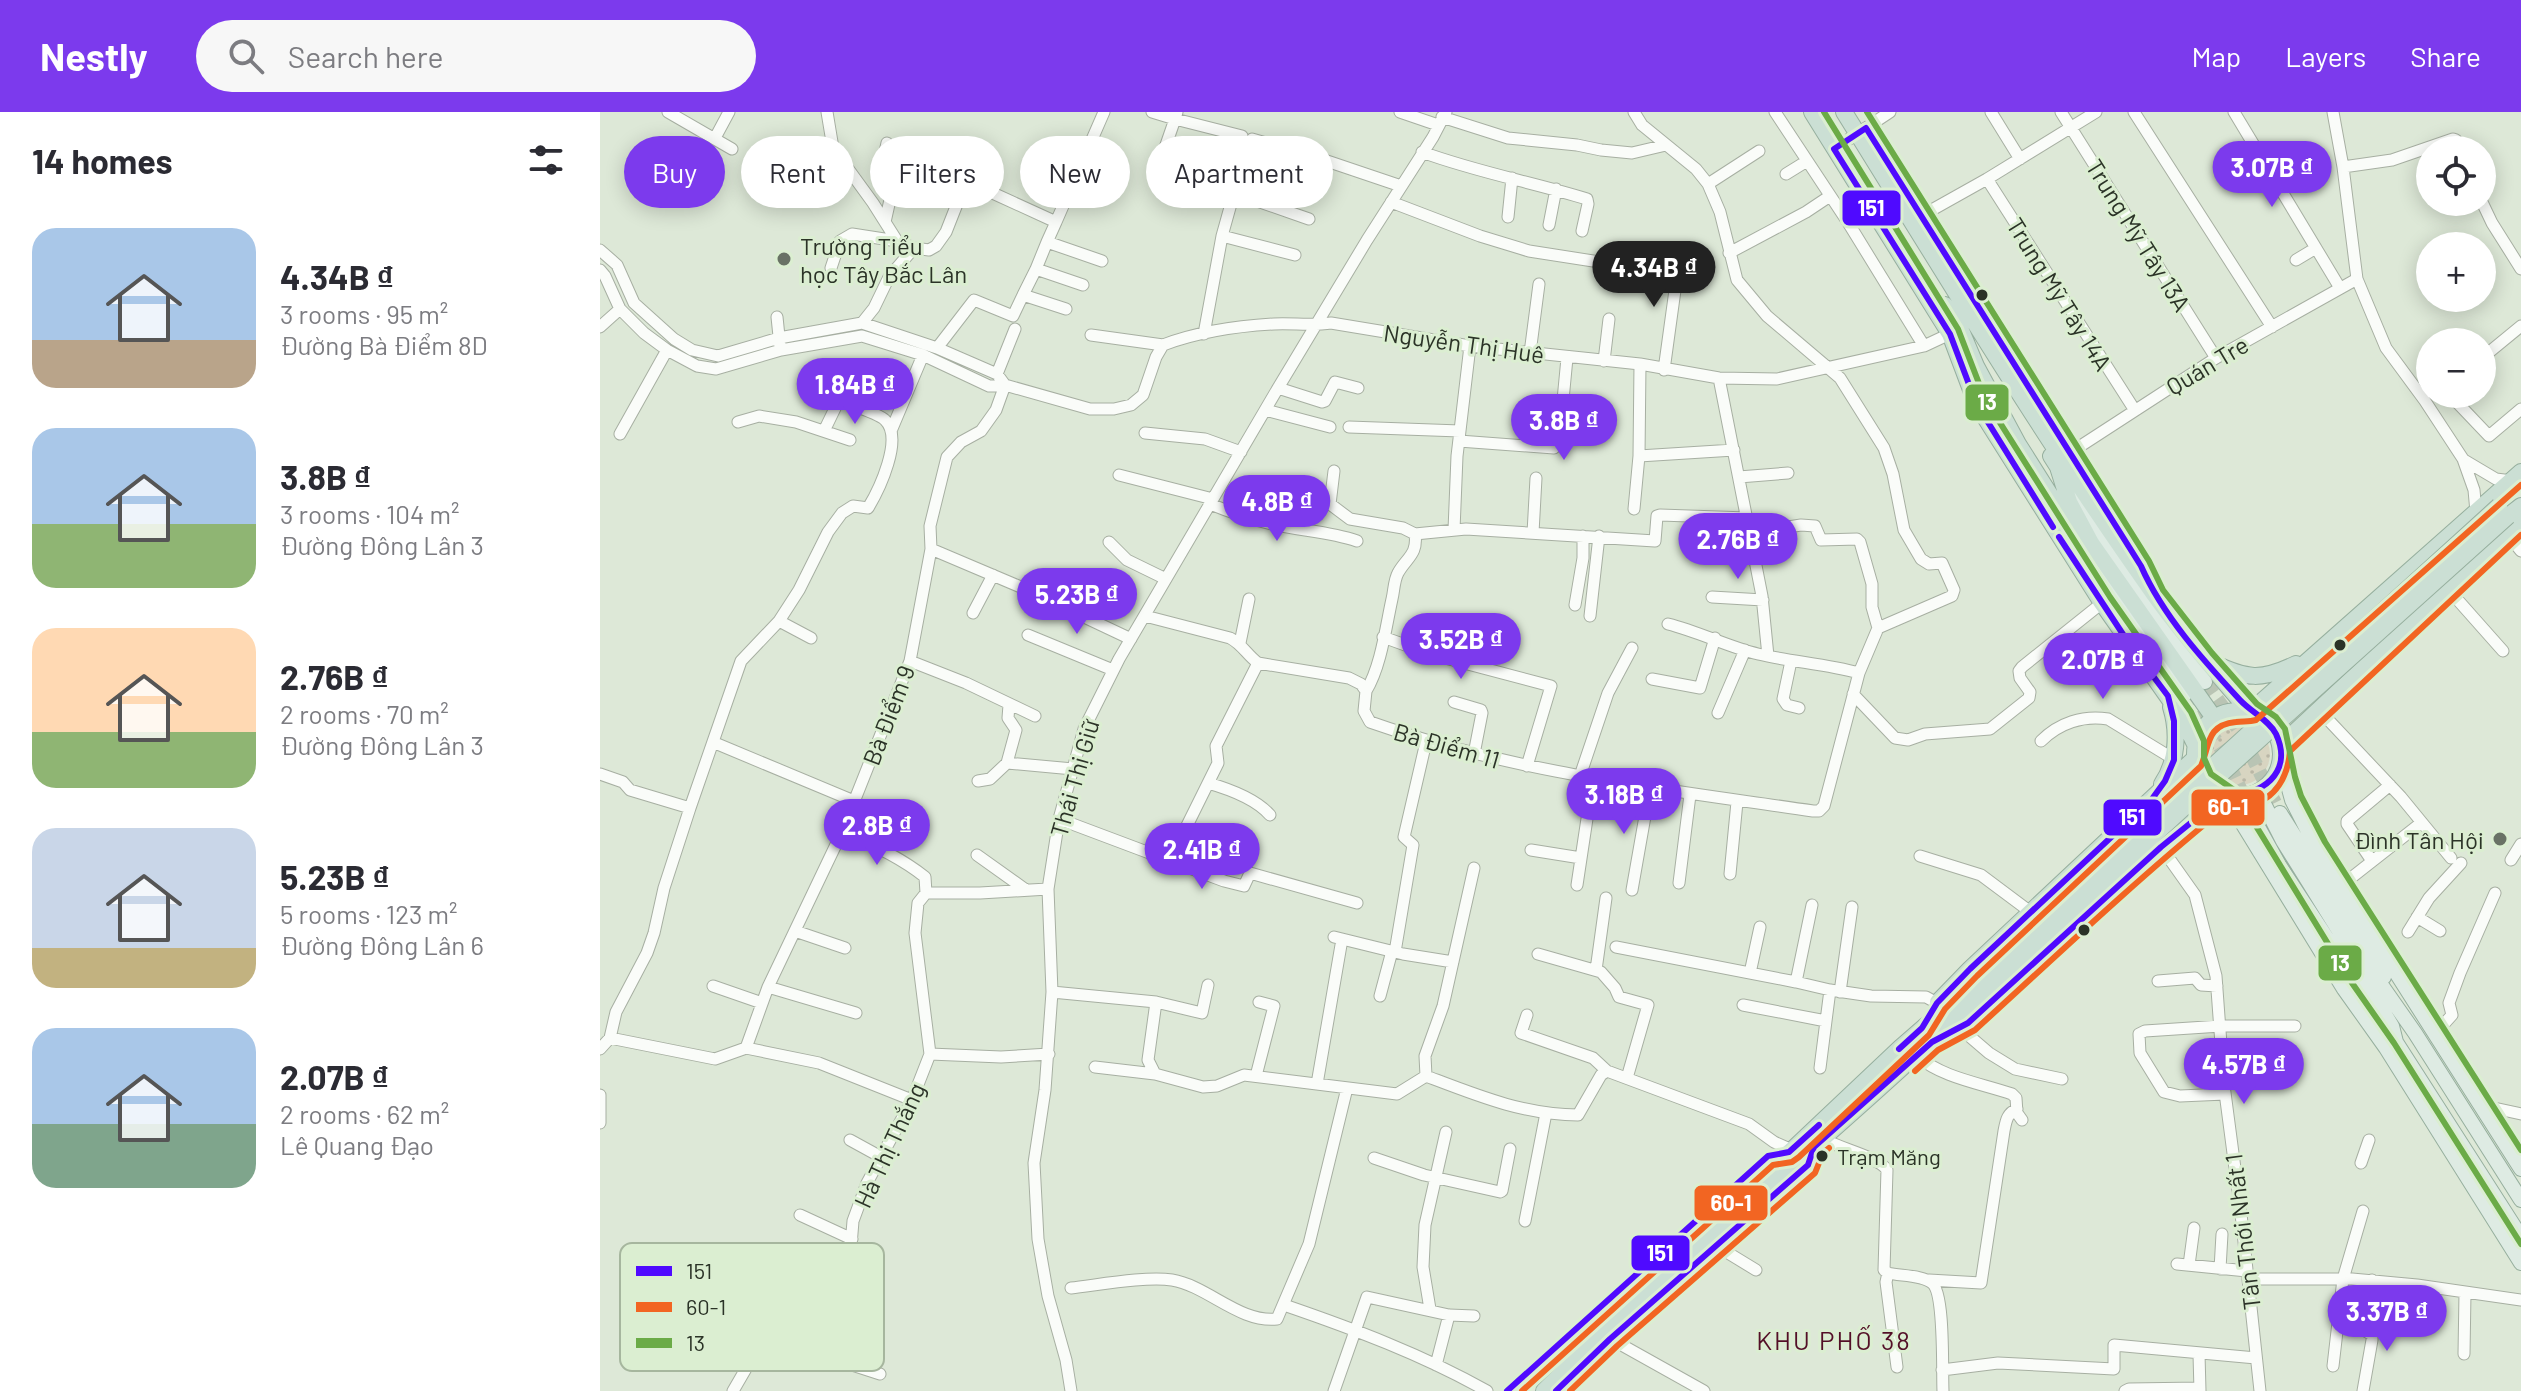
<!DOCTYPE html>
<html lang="en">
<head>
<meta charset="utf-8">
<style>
	body { margin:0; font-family:Barlow,sans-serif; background:#f7f7f7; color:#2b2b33; height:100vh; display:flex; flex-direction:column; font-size:30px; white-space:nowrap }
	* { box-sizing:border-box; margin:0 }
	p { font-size:26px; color:#7c7c81 }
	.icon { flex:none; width:44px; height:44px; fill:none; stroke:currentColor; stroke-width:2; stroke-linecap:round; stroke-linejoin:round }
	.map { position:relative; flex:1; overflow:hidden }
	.details { display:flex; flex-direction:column; background:#fff; width:600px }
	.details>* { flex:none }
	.top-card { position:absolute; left:24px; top:24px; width:760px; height:72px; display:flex; gap:16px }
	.fabs { position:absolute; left:1816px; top:24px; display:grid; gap:16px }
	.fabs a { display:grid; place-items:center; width:80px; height:80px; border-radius:50%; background:#fff; box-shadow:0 4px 20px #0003; font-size:40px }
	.price { position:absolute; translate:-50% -68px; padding:0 18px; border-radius:28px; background:#7c3aed; color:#fff; font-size:26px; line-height:52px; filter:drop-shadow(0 2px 4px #0008) }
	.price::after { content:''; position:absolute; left:50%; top:48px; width:24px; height:18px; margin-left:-12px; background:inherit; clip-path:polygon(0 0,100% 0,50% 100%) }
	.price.current { background:#222; color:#fff }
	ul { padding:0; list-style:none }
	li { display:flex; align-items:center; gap:24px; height:200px; padding:0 32px }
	li span { display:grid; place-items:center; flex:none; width:224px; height:160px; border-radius:24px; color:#555 }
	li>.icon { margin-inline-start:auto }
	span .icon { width:96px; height:96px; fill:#fffc; stroke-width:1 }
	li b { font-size:34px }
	h2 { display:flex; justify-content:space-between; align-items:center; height:96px; padding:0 32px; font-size:34px }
	.tag { padding:0 28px; border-radius:36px; background:#fff; box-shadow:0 4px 20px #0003; font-size:28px; line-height:72px }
	.tag.current { background:#7c3aed; color:#fff }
	header { display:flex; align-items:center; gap:48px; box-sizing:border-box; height:112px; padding:0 40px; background:#7c3aed; color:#fff }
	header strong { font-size:38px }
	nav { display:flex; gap:44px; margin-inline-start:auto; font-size:28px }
	.search { width:560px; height:72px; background:#f7f7f7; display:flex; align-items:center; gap:20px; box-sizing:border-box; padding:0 28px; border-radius:44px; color:#7c7c81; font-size:30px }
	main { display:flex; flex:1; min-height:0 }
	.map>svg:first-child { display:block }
</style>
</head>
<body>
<header>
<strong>Nestly</strong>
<div class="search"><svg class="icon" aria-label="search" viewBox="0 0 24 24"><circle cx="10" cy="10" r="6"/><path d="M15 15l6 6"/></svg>Search here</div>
<nav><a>Map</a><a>Layers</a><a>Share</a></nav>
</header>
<main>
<section class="details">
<h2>14 homes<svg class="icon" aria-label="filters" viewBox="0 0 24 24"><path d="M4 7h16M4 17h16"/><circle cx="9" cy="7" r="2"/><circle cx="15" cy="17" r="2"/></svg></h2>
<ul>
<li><span style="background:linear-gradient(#a9c7e8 70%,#b9a48a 0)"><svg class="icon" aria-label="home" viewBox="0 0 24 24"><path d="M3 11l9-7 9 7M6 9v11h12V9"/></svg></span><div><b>4.34B ₫</b><p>3 rooms · 95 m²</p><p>Đường Bà Điểm 8D</p></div></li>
<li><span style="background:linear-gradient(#a9c7e8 60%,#8fb573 0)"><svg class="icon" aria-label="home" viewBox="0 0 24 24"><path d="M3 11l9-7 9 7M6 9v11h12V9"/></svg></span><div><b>3.8B ₫</b><p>3 rooms · 104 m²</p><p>Đường Đông Lân 3</p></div></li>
<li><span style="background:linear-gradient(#ffd9b3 65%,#8fb573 0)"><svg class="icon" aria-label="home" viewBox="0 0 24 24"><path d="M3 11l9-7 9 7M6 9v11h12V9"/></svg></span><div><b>2.76B ₫</b><p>2 rooms · 70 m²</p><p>Đường Đông Lân 3</p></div></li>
<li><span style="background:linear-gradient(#c9d6e8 75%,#c2b280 0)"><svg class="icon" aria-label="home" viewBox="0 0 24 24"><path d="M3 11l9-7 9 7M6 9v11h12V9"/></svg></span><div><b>5.23B ₫</b><p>5 rooms · 123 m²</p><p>Đường Đông Lân 6</p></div></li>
<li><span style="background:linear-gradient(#a9c7e8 60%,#7fa58c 0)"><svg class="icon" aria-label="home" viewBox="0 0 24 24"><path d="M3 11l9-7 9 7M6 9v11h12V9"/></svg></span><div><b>2.07B ₫</b><p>2 rooms · 62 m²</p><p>Lê Quang Đạo</p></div></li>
</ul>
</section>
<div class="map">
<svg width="1921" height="1279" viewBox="0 0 1921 1279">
	<defs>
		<pattern id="grass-dots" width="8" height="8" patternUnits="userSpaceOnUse" patternTransform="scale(2)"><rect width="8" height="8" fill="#d8d5c1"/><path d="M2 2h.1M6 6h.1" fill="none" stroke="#bab7a6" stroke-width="1.8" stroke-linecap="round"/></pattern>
	</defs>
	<rect width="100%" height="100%" fill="#dde8d7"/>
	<path fill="url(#grass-dots)" d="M1608 642a31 31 0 1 1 62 0a31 31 0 1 1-62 0Z"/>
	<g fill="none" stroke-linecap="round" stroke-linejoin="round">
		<path stroke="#b9c4b4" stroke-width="14" stroke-dasharray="14 7" stroke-linecap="butt" d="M1605,570L1639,618L1680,701
			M1585,582L1622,638L1658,715"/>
		<g stroke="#a7afa2" stroke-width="13">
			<path id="minor" d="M68,0L132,37
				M227,0L233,36L273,91L297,129L314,136L329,138L336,134L346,120L359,87L371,80L386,78L456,110L447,130L502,149
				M552,0L575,7L558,56L634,81L622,124L604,222
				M577,0L575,7L642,24
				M800,0L838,13
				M1175,0L1249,112L1324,234
				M1391,0L1420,47
				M1461,0L1616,246
				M1534,0L1672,215
				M1634,0L1740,176
				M1733,0L1743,55L1757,167L1786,236L1825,289L1863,347L1874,378L1876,400
				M842,5L908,26L977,33L1001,38L1032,41L1066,33
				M115,26L129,0
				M652,27L718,46L801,74
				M1234,37L1290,0
				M822,40C876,60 932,70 987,87L988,92L982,119
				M1743,55L1792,48L1853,27L1856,28L1860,38
				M1186,62L1207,49
				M1387,67L1534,297
				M1108,72L1159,39
				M634,81L709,107
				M791,90L880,124L929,139L1019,153
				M1882,90L1892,111L1921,157
				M1321,104L1387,67L1496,0
				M908,105L912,66
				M285,110L294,70L285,40L287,31
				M456,110L504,0
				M949,113L956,77
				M622,124L695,143
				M447,130L436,157L483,173
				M0,138L17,153L34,191L74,227L92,238L118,244L179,226L262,211L337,236L397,262L405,273
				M1129,141L1206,100L1230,84
				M1696,148L1716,136
				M231,156L240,129L252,122L297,129
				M0,158L5,164L20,197L44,221L67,238L97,254L116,257L181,238L262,224L323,243L389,274L405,273L490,297H514L531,293L543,283L556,245L563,233C598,220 637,214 674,212C693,211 712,214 731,211L870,234L1040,252L1119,266L1177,267L1324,234L1356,219
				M423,183L436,157
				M177,205L180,234
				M262,211L274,196L289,165L314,136
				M0,215L20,197
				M491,223L563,233
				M337,236L374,188L413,204L423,183L466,197
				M930,241L939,172
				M1882,246L1921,214
				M1004,249L1009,207
				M1064,258L1080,142
				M397,262L415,217
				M1119,266L1162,484L1168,544
				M678,276L722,290L725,289L735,270L758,276
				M1849,282L1889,324L1921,297
				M665,298L730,315
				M138,310L159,304L196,310L250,328
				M749,315L860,319
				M291,319L323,243
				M545,321L605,327L641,340
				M20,322L67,238
				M859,329L954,336L959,330L967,246
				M1039,344L1040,252
				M1462,346L1616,246L1757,167
				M1864,348L1896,367L1912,369
				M734,359L730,392L750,407L803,416L815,422C818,443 806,446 798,461C794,468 794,479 792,487C786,514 781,555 766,579
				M519,363L613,387
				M1139,365L1188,361
				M610,392C632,401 653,408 676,413C704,419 731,420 757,429
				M1034,397L1039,344L1134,338
				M854,418L857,344L870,234
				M933,421L936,366
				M1149,421L1201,413L1215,414L1221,428L1257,427L1260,430L1272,472V495L1278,516
				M815,422L866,417L1055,429L1057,404L1060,403L1147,406
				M1907,422L1921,439
				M509,430L527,448L566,467
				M331,437L423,476L531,527
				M1848,477L1903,539
				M1112,485L1163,488
				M975,493L983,446V424
				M373,501L393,463
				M545,504L630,526C642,532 647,543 658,551L749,566L761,572L766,579L764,599L770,610C914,661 1064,677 1213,699H1219L1224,694L1259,561L1278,516L1352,484L1354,478L1342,451L1329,452L1321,447L1304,418L1293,362L1284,336L1240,266L1167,204L1137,168L1120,100L1108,72L1096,57L1042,13L1034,0
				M990,504L999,424
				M179,509L211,526
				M1068,512C1100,520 1128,535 1158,542C1192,550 1226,552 1259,561
				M428,523L513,558
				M783,525L830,542L951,574L927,654
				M640,531L649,487
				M310,549L366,571L435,604
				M1191,549L1183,587L1187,593L1199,596
				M1052,567L1100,576L1115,526
				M1253,582L1295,626L1308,628L1325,622L1390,617L1429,586L1430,580L1420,566L1419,559L1422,555L1502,491
				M854,590L881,598L882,601L874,642
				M409,593L408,606L416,618L407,651L473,657
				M1718,597L1801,685L1851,746
				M1118,601L1145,538
				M1441,629C1459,611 1483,603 1508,607L1567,643
				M115,631L254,689
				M0,662L23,670L30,678L90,696L141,549L179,509L199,478L228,420L242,401L253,394L268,396C279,378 304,326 285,308C278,301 250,293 239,288L224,319
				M980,664L1008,581L1032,536
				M378,669L390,667L407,651
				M608,671C629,677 655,686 670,703
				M459,707L624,769L644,774L650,761L757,791
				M242,720C272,732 300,745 325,765L326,781
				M1561,735L1595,783L1616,864L1624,973L1641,1102L1660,1279
				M931,738L981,746
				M377,743L426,778
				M1320,744L1381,763L1432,801
				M570,748L618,651L616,634L658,551
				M1911,748L1921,732
				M1772,749L1747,712V709L1790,673
				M1130,762L1137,690
				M1079,771L1090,683
				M977,773L993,667
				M1742,773L1821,711
				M1032,778L1050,676
				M1817,805L1840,819
				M195,819L245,836
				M1808,820L1829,786L1861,751
				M734,825L803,842L853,850
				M1016,835L1196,870L1230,878L1271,884L1326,885L1337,891
				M795,840L813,733L804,725L826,630
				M938,842L1001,860L1015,876L1019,885L1048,893L1027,966
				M996,858L1006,786
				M1150,861L1160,815
				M1558,869L1595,866L1601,873L1617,874
				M1196,870L1212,793
				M113,874L162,891
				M168,875L256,901
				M452,880L556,890L602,901L608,873
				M1240,880L1252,795
				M780,884L792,839
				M1143,893L1226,909L1230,878
				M927,903L921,921L993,946L1007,959
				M1361,917L1389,941L1415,957L1462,967
				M10,926L16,900L47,841L54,821L64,776L90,696
				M1839,927L1843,913L1852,903L1849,891L1860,861L1895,781
				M146,936L168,875L242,720L310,549L331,437L330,414L347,345L361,330L381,319L396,298L405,273
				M0,937L10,926L115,947L146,936L219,951L312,988
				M1623,941L1683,943
				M330,942L401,945L449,942
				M1317,944C1343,966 1380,971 1412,982L1416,986L1417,1001L1422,1008
				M495,955L555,962L603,975L617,974L644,963L797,982L826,964C876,983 924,1003 978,1003L1001,963L1007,959L1149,1012L1174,1030L1192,1038
				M1220,956L1226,909
				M555,962L548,948L556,890
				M656,964L674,894L659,890
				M826,964L825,944L843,894L874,756
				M717,972L741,833
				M1625,982L1580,984L1564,980L1540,941L1539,922L1545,919L1621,914H1695
				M0,983V1011
				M1880,993L1921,1002
				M1224,1027C1240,1037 1279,1045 1287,1058L1284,1158L1288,1161C1300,1164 1322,1163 1332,1171C1345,1181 1342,1260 1343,1279
				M250,1028L281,1045
				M774,1046L824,1063L900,1080L902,1079L910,1037
				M1761,1051L1769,1028
				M200,1103L252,1127
				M925,1109L946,1001
				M1115,1133L1156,1158
				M1577,1152L1647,1159
				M1589,1153L1594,1116
				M1620,1157L1622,1122
				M1288,1161L1286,1170L1297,1255
				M1648,1167H1752L1817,1173L1921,1188
				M1329,1168L1381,1171L1404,1019C1406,1009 1407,1001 1417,997
				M471,1176C498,1173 546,1164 572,1168C608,1174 639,1211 677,1207L709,1132L747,976
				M684,1193C754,1217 823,1243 887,1279
				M830,1197L823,1155L825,1113L846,1020
				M1002,1222L1104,1279
				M1599,1242L1600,1279
				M1864,1242L1865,1181
				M236,1245L246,1251L280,1262
				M836,1253L849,1203
				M1733,1254L1743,1167L1763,1099
				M1342,1258L1398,1251L1514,1257V1233L1656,1246
				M133,1279L162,1229L176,1224L218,1240L242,1244L253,1109L267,1071L312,988L330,942L315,821L318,791L326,781H380L448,777
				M471,1279L466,1248L448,1184L438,1127L434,1051L445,978L452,880L448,777L459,707L484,617L519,547L678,276L767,128L833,25L846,0
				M734,1279L767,1185L849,1203L874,1204
				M1525,1279L1529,1277L1600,1276
				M1763,1279L1772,1228V1223L1767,1220L1772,1168"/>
		</g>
		<g stroke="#96af9e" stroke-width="16">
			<path id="major" d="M1465,366L1545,489L1605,570
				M1473,420L1526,501L1585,582
				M1681,648L1692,688L1716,735L1921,1057
				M1658,680L1683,729L1754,843L1769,876L1792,914L1796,930L1921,1125
				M1625,683L1744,877L1786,936L1921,1151
				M1680,701L1784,865
				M1658,715L1679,753L1765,884
				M1762,852L1780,871L1815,921L1921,1088"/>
		</g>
		<g stroke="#96af9e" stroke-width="18">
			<path id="highway" d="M1212,0L1350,222L1376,291L1502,491L1582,605L1595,632
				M1244,0C1345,162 1443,326 1554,482C1583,523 1617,561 1650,600
				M1345,193L1360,216L1376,254L1418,332L1471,416L1491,431
				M1451,344L1458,355L1469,390L1491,431L1614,606
				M1908,404L1921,394
				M1613,551C1647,567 1661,569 1696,552
				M1595 642a43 43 0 1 1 86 0a43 43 0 1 1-86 0Z
				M1650,600L1921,360
				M1680,634L1921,409
				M1562,672C1577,650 1579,621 1571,595
				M1338,890L1370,857L1594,647
				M1344,924C1385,906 1417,869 1449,839C1507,786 1564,732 1625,683
				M916,1279L1192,1038L1300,936L1369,876
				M944,1279C1083,1142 1237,1021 1377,885"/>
		</g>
		<use href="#minor" stroke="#fafcf9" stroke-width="11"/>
		<use href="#major" stroke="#deebe3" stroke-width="14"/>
		<use href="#highway" stroke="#cbdfd4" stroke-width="16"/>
		<g stroke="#96af9e" stroke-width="18" stroke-linecap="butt">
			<path id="highway-bridge" d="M1369,876L1899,394
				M1377,885L1592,688L1908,404"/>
		</g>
		<use href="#highway-bridge" stroke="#cbdfd4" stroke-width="16"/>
		<g stroke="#dbeed1" stroke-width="12">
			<path id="bus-1" d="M1299,937L1322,916L1337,891L1370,857L1552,687L1565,669L1574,648V609L1568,584L1532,536L1459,425
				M907,1279L1168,1044L1189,1040L1219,1013
				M956,1279L1010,1227L1208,1053L1214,1035L1332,930L1368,911L1561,735L1625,683C1661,685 1694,661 1676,622C1669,608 1651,600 1640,588C1603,548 1563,504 1541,454L1266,16L1234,37L1350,222L1376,291L1453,415"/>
		</g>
		<g stroke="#dbeed1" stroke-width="12">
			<path id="bus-2" d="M1315,959L1338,938L1375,918C1454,846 1533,771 1616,703C1631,691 1633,696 1650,693C1676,687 1688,664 1690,639L1921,423
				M922,1279L1173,1053L1192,1050L1199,1045L1329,923L1345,897L1377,864L1601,654C1610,633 1606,613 1636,610C1643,609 1649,610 1656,608L1921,373
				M970,1279L1017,1234L1215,1061L1223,1041L1229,1036"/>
		</g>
		<g stroke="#dbeed1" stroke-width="12">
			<path id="bus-3" d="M1224,0L1358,217L1385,287L1510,485L1591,600L1604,629V646L1611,662L1634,678L1752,871L1794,931L1921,1132
				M1267,0L1549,449L1563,478L1612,541L1657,592L1676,605L1685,617L1695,665L1701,684L1725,730L1921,1038"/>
		</g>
		<use href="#bus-1" stroke="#4f0aff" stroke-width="6"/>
		<use href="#bus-2" stroke="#f26522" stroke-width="6"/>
		<use href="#bus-3" stroke="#6bab47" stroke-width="6"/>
	</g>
	<g fill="#697265" stroke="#dbeed1" stroke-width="3">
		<circle cx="184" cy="147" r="8"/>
		<circle cx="1900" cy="727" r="8"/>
	</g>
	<g fill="#2b3327" stroke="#dbeed1" stroke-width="3">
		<circle cx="1382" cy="183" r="7"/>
		<circle cx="1740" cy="533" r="7"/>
		<circle cx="1484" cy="818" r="7"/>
		<circle cx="1222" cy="1044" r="7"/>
	</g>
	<g text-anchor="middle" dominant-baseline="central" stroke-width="6" stroke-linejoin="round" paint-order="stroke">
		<g font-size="22" fill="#2b3327" stroke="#dbeed1" text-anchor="start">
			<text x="1237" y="1044">Trạm Măng</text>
		</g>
		<g font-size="24" fill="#2b3327" stroke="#dbeed1">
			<text transform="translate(1539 123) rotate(58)">Trung Mỹ Tây 13A</text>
			<text transform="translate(1460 182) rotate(58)">Trung Mỹ Tây 14A</text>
			<text transform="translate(864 231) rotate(8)">Nguyễn Thị Huê</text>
			<text transform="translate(1607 253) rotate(-31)">Quán Tre</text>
			<text transform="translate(288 603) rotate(-69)">Bà Điểm 9</text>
			<text transform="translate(847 633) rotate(16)">Bà Điểm 11</text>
			<text transform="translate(474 666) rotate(-74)">Thái Thị Giữ</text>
			<text transform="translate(289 1033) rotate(-65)">Hà Thị Thắng</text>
			<text transform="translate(1642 1120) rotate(-97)">Tân Thới Nhất 1</text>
		</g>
		<g font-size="24" fill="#2b3327" stroke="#dbeed1" text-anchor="start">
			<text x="200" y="133">Trường Tiểu<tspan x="200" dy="28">học Tây Bắc Lân</tspan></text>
			<text x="1884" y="727" text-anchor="end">Đình Tân Hội</text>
		</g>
		<g font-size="26" letter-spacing="2" fill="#530f27" stroke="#dbeed1">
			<text x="1234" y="1227">KHU PHỐ 38</text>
		</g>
	</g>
	<rect x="20" y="1131" width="264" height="128" rx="12" fill="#dbeed1" stroke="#a6b69e" stroke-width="2"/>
	<rect x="36" y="1154" width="36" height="10" fill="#4f0aff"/>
	<rect x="36" y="1190" width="36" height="10" fill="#f26522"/>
	<rect x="36" y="1226" width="36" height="10" fill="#6bab47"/>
	<g font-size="22" fill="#2b3327">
		<text x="86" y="1167">151</text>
		<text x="86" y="1203">60-1</text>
		<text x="86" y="1239">13</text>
	</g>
	<g stroke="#dbeed1" stroke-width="3">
		<rect x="1241" y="77" width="61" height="38" rx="8" fill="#4f0aff"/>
		<rect x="1364" y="271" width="46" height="39" rx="8" fill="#6bab47"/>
		<rect x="1590" y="676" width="76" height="39" rx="8" fill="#f26522"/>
		<rect x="1502" y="686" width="61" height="39" rx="8" fill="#4f0aff"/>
		<rect x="1717" y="832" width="46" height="38" rx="8" fill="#6bab47"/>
		<rect x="1093" y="1072" width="76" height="38" rx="8" fill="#f26522"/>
		<rect x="1030" y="1122" width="61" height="38" rx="8" fill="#4f0aff"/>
	</g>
	<g font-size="22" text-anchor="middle" font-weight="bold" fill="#fff">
		<text x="1271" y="104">151</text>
		<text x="1387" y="298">13</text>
		<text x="1628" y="703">60-1</text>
		<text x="1532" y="713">151</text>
		<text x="1740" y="859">13</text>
		<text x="1131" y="1099">60-1</text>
		<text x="1060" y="1149">151</text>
	</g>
</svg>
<div class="fabs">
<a><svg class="icon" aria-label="locate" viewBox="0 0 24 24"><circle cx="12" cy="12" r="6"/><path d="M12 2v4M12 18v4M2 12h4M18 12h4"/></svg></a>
<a>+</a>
<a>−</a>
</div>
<b class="price" style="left:1672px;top:97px">3.07B ₫</b>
<b class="price current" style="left:1054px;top:197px">4.34B ₫</b>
<b class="price" style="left:255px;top:314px">1.84B ₫</b>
<b class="price" style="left:964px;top:350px">3.8B ₫</b>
<b class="price" style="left:677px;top:431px">4.8B ₫</b>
<b class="price" style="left:1138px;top:469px">2.76B ₫</b>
<b class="price" style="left:477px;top:524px">5.23B ₫</b>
<b class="price" style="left:861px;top:569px">3.52B ₫</b>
<b class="price" style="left:1503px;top:589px">2.07B ₫</b>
<b class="price" style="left:1024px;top:724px">3.18B ₫</b>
<b class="price" style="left:277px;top:755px">2.8B ₫</b>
<b class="price" style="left:602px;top:779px">2.41B ₫</b>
<b class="price" style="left:1644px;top:994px">4.57B ₫</b>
<b class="price" style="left:1787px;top:1241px">3.37B ₫</b>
<div class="top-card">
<a class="tag current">Buy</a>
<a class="tag">Rent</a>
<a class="tag">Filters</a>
<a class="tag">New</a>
<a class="tag">Apartment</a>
</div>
</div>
</main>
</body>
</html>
